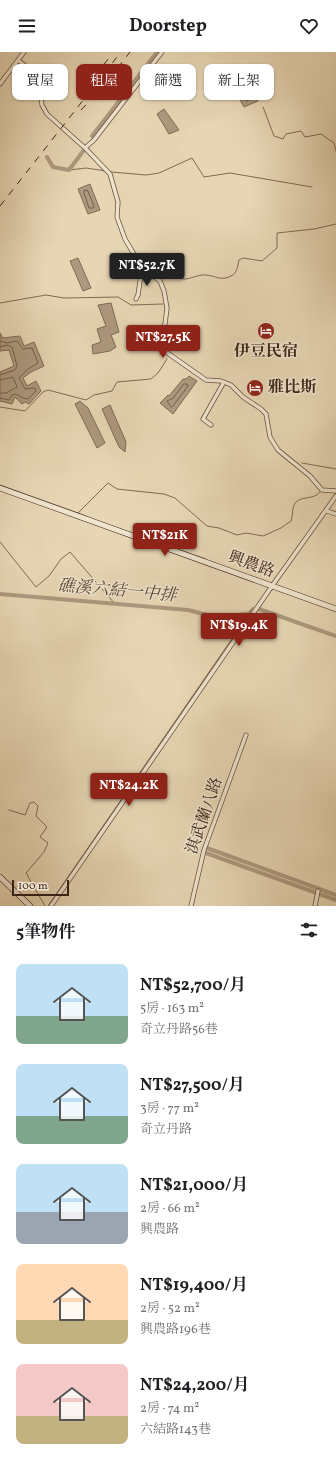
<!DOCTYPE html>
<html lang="zh-TW">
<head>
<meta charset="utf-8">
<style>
	body { margin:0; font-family:Vollkorn,"Noto Serif TC",serif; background:#f2f2f2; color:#202124; height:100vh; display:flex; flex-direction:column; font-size:15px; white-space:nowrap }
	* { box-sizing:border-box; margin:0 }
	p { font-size:13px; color:#757577 }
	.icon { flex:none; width:22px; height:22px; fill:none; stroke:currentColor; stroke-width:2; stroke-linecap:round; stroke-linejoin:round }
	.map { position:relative; height:854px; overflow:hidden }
	.drawer { display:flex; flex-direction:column; background:#fff; flex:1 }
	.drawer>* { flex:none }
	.top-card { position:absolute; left:12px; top:12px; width:312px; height:36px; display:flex; gap:8px }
	.scale { position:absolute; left:12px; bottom:10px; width:57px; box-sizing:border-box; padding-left:4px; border:2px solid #3c2417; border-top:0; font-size:11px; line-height:14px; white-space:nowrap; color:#3c2417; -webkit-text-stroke:3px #efe4ce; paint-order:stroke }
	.price { position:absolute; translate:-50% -34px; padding:0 9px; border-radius:4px; background:#8f2418; color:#fff; font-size:13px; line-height:26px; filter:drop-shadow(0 1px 2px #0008) }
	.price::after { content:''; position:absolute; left:50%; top:24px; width:12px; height:9px; margin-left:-6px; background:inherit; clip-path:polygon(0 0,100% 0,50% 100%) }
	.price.current { background:#222; color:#fff }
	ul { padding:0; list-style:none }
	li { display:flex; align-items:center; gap:12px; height:100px; padding:0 16px }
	li span { display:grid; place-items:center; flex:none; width:112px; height:80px; border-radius:8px; color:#555 }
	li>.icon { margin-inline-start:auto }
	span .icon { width:48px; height:48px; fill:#fffc; stroke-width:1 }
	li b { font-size:17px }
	h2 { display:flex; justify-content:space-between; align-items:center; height:48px; padding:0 16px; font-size:17px }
	.pill { padding:0 14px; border-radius:8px; background:#fff; box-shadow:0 1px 3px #0004; font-size:14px; line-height:36px }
	.pill.current { background:#8f2418; color:#fff }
	header { display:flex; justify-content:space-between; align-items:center; height:52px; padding:0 16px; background:#fff; font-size:18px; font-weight:700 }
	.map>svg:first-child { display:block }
</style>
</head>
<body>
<header><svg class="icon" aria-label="menu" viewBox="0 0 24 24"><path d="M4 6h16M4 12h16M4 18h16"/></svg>Doorstep<svg class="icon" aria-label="heart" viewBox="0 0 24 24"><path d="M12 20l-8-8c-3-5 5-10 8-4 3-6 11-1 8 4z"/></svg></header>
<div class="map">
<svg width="336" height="854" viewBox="0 0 336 854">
	<rect width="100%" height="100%" fill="#e7d6b4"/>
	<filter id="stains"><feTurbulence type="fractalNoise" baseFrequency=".005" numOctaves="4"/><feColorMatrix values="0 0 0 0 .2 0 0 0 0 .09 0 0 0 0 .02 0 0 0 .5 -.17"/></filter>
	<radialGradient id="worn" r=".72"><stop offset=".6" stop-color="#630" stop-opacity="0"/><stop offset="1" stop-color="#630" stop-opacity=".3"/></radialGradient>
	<path fill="#ad997f" stroke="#806a55" d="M244,16L258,49L244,55L239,46L235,48L230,36L234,34L232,27L236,26L234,18Z
		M164,57L179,78L169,82L157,62Z
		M90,132L100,158L88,162L78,137Z
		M78,206L91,236L83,239L70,209Z
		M111,251L119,280L111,283L116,295L110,299L93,302L92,293L101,290L97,277L106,274L98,253Z
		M0,281L3,286L20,284L24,294L34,290L44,314L31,320L23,326L27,334L36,329L41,339L29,352L25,350L22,352L15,345L12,352L0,349V320L14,314L9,298L0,299Z
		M189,324L197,329L173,362L160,351L168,343L169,344L183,327H186Z
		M80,349L88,356L105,391L97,396L75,352Z
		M110,353L126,390L125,400L119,395L102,357Z"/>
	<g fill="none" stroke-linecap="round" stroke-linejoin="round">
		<path stroke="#745e4b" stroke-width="1" d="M241,25H244L252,45L247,49L236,39L237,30Z
			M85,138L88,139L94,154L93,156H89L84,141Z
			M0,289L7,291L17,289L23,297L32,296L38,311L28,317L19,326L25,337L35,336L36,339L28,347L23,346L16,342L12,343L9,348L0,346
			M0,295L7,293L12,295L17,314L15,318L0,323
			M0,328L13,325L17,335L6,341H0
			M184,332H187L188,334L173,354L171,355L167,349L173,346Z"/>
		<path stroke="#806a55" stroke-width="1" d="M263,55L274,84L283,87L286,82L301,79L305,85L321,82L334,91L336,99
			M69,118L86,116L106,119
			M111,120L146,123L159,121L192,106L204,125L230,121L312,135
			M175,224C185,232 195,222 206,223C217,224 221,230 233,223C237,220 238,213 239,208L243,206L262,209L277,196V181L314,177L336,172
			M0,251L46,243L64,246L118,245L131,253L163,252
			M0,355L25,359L43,340L48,338L86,348L94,343L112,339L117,330L151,327L158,321L167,307
			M302,411L336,417
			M0,433L78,461L108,431L117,437L164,442L175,446L207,474L219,476L237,483L246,481L263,484L281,476L291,469C293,464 292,458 294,453C299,442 313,450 321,439
			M325,456L331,448
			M78,461L88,465
			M0,490L36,535L49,524L61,507L70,500L115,552
			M157,490L206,507
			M9,758L25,763L30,751L34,750L38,754L36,764L47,775L40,785L48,791L44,800L26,821L45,854
			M48,854L249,562"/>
		<path stroke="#ad997f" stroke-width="4" d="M92,84L157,0
			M47,105L53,115L69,118L84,98
			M0,542L188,558L215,565L249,562L253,557
			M259,557L336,584
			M207,796L336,843
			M206,801L336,848"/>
		<g stroke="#67503e" stroke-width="5">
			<path id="street" d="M18,8L36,23L39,31L42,53L47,62L85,96L110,122L118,150L117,165L125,187L142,216L160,229L164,239L167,256L163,288L166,300L206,328L221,329L231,333L243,345L261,357L266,362L270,385L278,398L310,424L322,438L336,439
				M0,32L24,0
				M85,96L94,88L162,0
				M136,247L138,243L142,216
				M211,373L203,367L224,330
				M327,459L336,462
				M51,854L272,534L336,444
				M191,854L204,798L246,683
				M315,854L318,839"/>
		</g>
		<g stroke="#3c2417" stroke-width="6">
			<path id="secondary" d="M0,436L336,557
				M0,825L30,854"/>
		</g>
		<use href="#street" stroke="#efe4ce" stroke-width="3.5"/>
		<use href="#secondary" stroke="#efe4ce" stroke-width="5"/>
		<path stroke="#3c2417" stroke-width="1" stroke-dasharray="7 7" stroke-linecap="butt" d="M78,46L112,2
			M81,58L102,36L130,0
			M0,154L121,0"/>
	</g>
	<defs>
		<g id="hotel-disc" transform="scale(0.9)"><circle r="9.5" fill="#8f2418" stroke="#efe4ce"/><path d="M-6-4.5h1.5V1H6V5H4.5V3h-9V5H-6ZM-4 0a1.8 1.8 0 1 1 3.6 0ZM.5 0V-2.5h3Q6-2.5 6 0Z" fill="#fff"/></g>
	</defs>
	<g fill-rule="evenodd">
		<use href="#hotel-disc" x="266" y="279"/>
		<use href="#hotel-disc" x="255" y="336"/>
	</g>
	<g text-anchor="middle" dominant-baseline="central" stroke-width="3" stroke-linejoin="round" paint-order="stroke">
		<g font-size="16" font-weight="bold" fill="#3c2417" stroke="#efe4ce">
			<text x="266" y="300">伊豆民宿</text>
			<text x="268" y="336" text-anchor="start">雅比斯</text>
		</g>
		<g font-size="16" fill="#3c2417" stroke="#efe4ce">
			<text transform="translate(251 513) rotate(20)">興農路</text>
			<text transform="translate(205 764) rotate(-71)">淇武蘭八路</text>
		</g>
		<g font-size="17" font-style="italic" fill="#5e4736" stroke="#efe4ce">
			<text transform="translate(117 539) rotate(5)">礁溪六結一中排</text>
		</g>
	</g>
	<rect width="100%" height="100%" filter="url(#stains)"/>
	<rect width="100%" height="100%" fill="url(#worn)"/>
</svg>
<div class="scale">100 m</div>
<b class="price current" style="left:147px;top:235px">NT$52.7K</b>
<b class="price" style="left:163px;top:307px">NT$27.5K</b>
<b class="price" style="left:165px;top:505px">NT$21K</b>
<b class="price" style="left:239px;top:595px">NT$19.4K</b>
<b class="price" style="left:129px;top:755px">NT$24.2K</b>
<div class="top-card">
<a class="pill">買屋</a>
<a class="pill current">租屋</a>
<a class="pill">篩選</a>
<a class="pill">新上架</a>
</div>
</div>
<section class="drawer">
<h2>5筆物件<svg class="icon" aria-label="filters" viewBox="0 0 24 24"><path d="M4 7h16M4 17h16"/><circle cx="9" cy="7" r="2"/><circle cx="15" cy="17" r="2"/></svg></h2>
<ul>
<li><span style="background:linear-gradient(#bfe0f5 65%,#7fa58c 0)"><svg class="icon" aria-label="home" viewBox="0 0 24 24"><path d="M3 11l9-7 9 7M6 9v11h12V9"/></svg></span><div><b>NT$52,700/月</b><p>5房 · 163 m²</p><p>奇立丹路56巷</p></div></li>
<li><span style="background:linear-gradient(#bfe0f5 65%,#7fa58c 0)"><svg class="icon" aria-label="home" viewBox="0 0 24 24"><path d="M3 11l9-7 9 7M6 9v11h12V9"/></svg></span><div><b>NT$27,500/月</b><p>3房 · 77 m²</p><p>奇立丹路</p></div></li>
<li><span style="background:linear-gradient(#bfe0f5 60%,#9aa5b1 0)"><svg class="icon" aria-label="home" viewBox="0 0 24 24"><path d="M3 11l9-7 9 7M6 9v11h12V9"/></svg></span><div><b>NT$21,000/月</b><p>2房 · 66 m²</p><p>興農路</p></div></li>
<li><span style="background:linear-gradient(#ffd9b3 70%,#c2b280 0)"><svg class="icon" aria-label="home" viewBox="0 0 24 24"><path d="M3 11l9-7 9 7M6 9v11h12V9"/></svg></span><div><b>NT$19,400/月</b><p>2房 · 52 m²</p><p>興農路196巷</p></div></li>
<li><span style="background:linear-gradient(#f6c9c9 65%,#c2b280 0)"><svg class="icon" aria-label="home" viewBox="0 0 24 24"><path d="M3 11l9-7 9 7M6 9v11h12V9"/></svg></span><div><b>NT$24,200/月</b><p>2房 · 74 m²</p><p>六結路143巷</p></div></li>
</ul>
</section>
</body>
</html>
